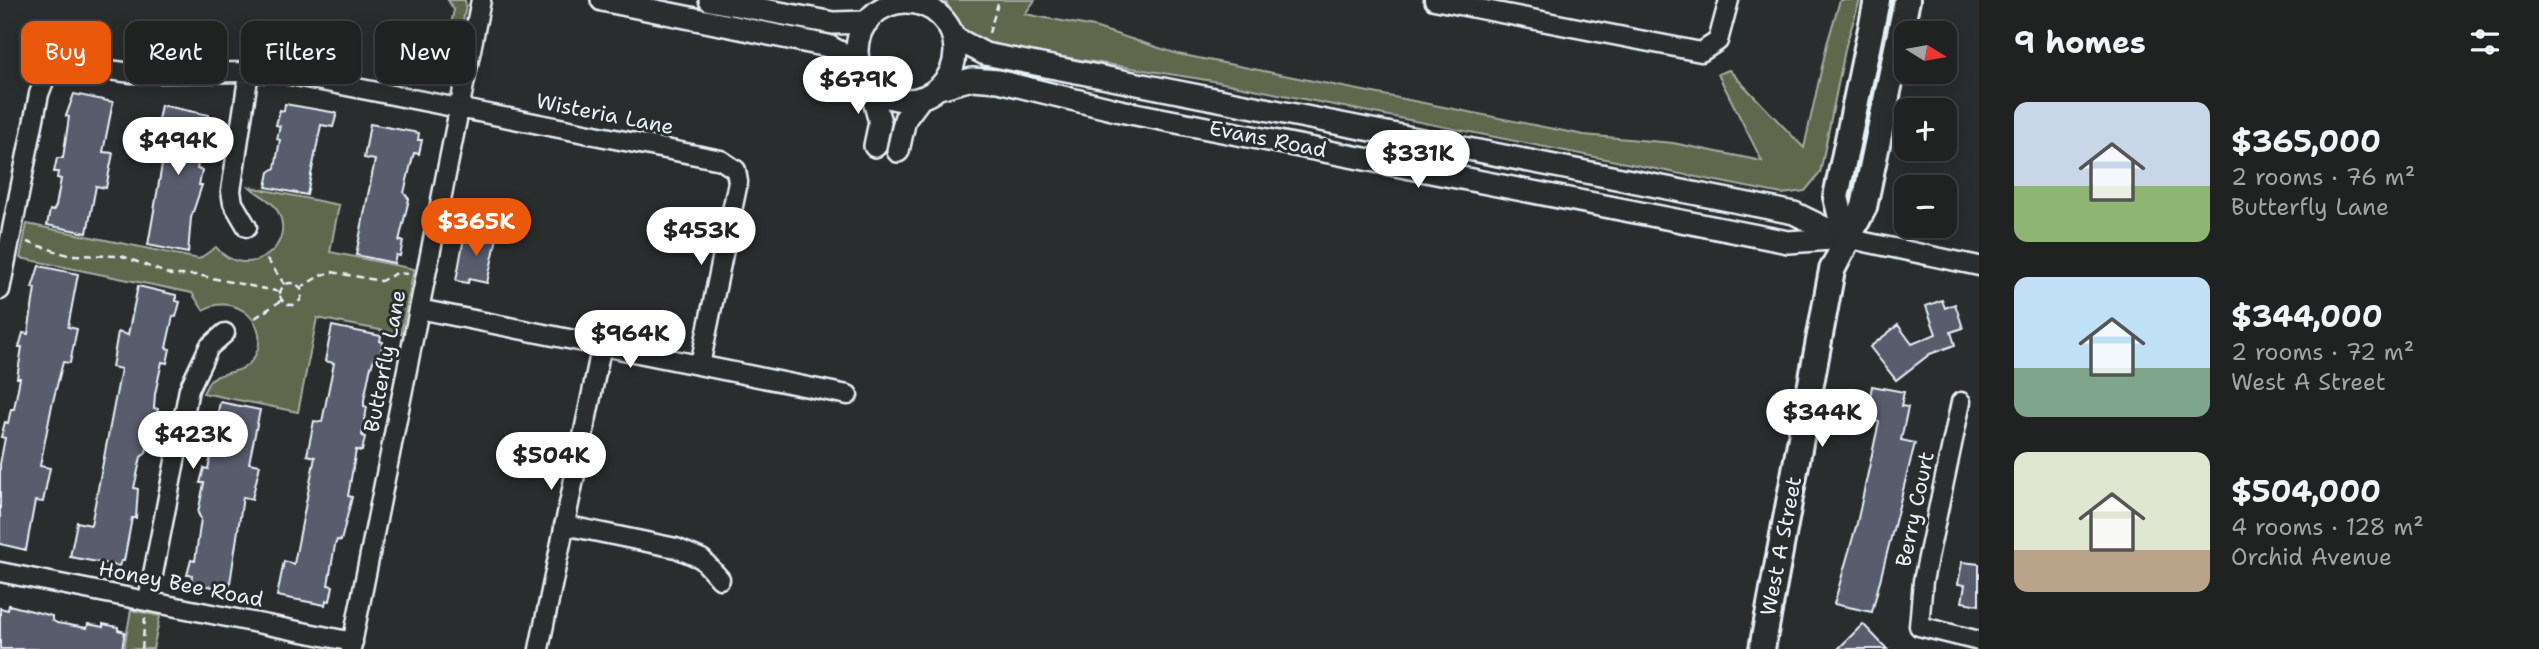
<!DOCTYPE html>
<html lang="en">
<head>
<meta charset="utf-8">
<style>
	body { margin:0; font-family:"Shantell Sans",sans-serif; background:#2d2f2f; color:#f1f3f6; height:100vh; display:flex; flex-direction:column; font-size:26px; white-space:nowrap }
	* { box-sizing:border-box; margin:0 }
	p { font-size:23px; color:#a2a4a5 }
	.icon { flex:none; width:38px; height:38px; fill:none; stroke:currentColor; stroke-width:2; stroke-linecap:round; stroke-linejoin:round }
	.map { position:relative; flex:1; overflow:hidden }
	.details { display:flex; flex-direction:column; background:#202222; width:560px }
	.details>* { flex:none }
	.guide { position:absolute; left:21px; top:21px; width:665px; height:63px; display:flex; gap:14px }
	.needle { width:46px; rotate:101deg }
	.controls { position:absolute; left:1894px; top:21px; display:grid; gap:14px }
	.controls a { display:grid; place-items:center; width:63px; height:63px; border-radius:14px; background:#202222; box-shadow:0 4px 18px #0003,0 0 0 2px #3d3f40; font-size:35px }
	.price { position:absolute; translate:-50% -60px; padding:0 16px; border-radius:24px; background:#fff; color:#222; font-size:23px; line-height:46px; filter:drop-shadow(0 2px 4px #0008) }
	.price::after { content:''; position:absolute; left:50%; top:42px; width:21px; height:16px; margin-left:-10px; background:inherit; clip-path:polygon(0 0,100% 0,50% 100%) }
	.price.active { background:#ea580c; color:#fff }
	ul { padding:0; list-style:none }
	li { display:flex; align-items:center; gap:21px; height:175px; padding:0 35px }
	li span { display:grid; place-items:center; flex:none; width:196px; height:140px; border-radius:14px; color:#555 }
	li>.icon { margin-inline-start:auto }
	span .icon { width:84px; height:84px; fill:#fffc; stroke-width:1 }
	li b { font-size:30px }
	h2 { display:flex; justify-content:space-between; align-items:center; height:84px; padding:0 35px; font-size:30px }
	.pill { padding:0 24px; border-radius:14px; background:#202222; box-shadow:0 4px 18px #0003,0 0 0 2px #3d3f40; font-size:24px; line-height:63px }
	.pill.active { background:#ea580c; color:#fff }
	main { display:flex; flex:1; min-height:0 }
	.map>svg:first-child { display:block }
</style>
</head>
<body>
<main>
<div class="map">
<svg width="1979" height="649" viewBox="0 0 1979 649">
	<rect width="100%" height="100%" fill="#2a2d2e"/>
	<filter id="ink" filterUnits="userSpaceOnUse"><feTurbulence type="fractalNoise" baseFrequency=".0143" numOctaves="2"/><feDisplacementMap in="SourceGraphic" scale="14" xChannelSelector="R" yChannelSelector="G"/><feConvolveMatrix kernelMatrix="1 2 1 2 8 2 1 2 1" color-interpolation-filters="sRGB"/></filter>
	<g filter="url(#ink)">
		<path fill="#5f674e" stroke="#a4aca3" stroke-width="2" d="M448,0H465L466,5L454,70L442,66L454,10Z
			M945,0H1035L1025,14L1094,27L1178,54L1584,135L1673,143L1762,161L1718,74L1729,70L1804,148L1827,44L1840,0H1860L1846,45L1820,173L1805,191L1782,194L1213,81L987,45L960,29Z
			M250,187L339,205L330,252L414,269L401,334L317,318L298,412L203,393L210,380C224,370 242,375 253,359C275,325 235,291 203,310L192,293L20,258L27,224L199,259L216,247C244,283 301,248 276,208C269,198 258,195 250,187Z
			M131,610L160,616L153,649H124Z"/>
		<path fill="#585b6d" stroke="#e8f1f8" stroke-width="2" d="M74,94L113,102L103,152L113,153L106,188L96,186L87,233L47,225L50,210L53,211L56,206L61,179L57,178L58,172H54L57,158H63L69,117L66,116Z
			M285,104L337,113L333,127L321,125L307,195L266,187L269,172L275,168L280,140L277,139L280,126L276,125L280,110L284,111Z
			M161,105L209,115L208,120H212L209,136L203,135L197,169L202,170L199,185H202L191,218L188,253L148,245L166,142L154,140Z
			M370,124L419,133L418,140H422L419,154L414,153L410,168L404,193L409,199L399,241H403L400,256L396,255L394,263L356,255L375,160L364,158Z
			M465,232L497,238L487,283L469,279L468,283L456,281Z
			M39,266L78,274L68,327L77,329L70,363L63,362L52,405L40,466L50,468L43,502L35,501L26,550L0,544V464L5,438L1,437L5,422L8,423L11,409H14L20,378H17L22,347H19L23,333L28,334L35,288H32Z
			M138,286L176,295V301L180,302L176,317L173,316L166,348L170,349L167,363L162,362L155,394L154,408L158,409L155,424L152,423L146,453L141,457L134,488L138,489L136,518H132L124,561H121L119,566L70,557L77,522L91,525L121,369L112,367L118,332L128,335Z
			M1942,300L1945,308L1955,304L1963,328L1951,332L1955,345L1930,354L1896,380L1870,347L1898,325L1912,344L1936,334L1926,306Z
			M332,326L381,336L380,341L383,342L380,357L375,356L370,370L364,400V406L367,407L362,436L365,437L362,451L356,450L348,496L352,497L341,541L337,540L335,545L328,585L333,586L330,601L326,600L325,605L277,596L284,561L294,564L315,457L307,455L314,421L322,422L334,363L325,361Z
			M1872,386L1904,392L1901,406L1908,407L1901,440L1915,443L1872,612L1834,604L1857,523L1879,422L1866,419Z
			M220,402L260,410L249,463L260,465L252,499L243,497L229,590L191,583L192,575H187L191,560L195,561L201,519L198,513L204,483H200L204,468L208,469L211,455L215,456L221,424L220,418L217,417Z
			M1962,562L1979,564V605L1962,602L1965,585L1958,584Z
			M9,605L52,616V620L57,623L87,628L88,624L103,627V624L118,627V630L125,632L122,649H0V608L8,610Z
			M1863,624L1887,649H1838Z"/>
		<g fill="none" stroke-linecap="round" stroke-linejoin="round">
			<g stroke="#e8f1f8" stroke-width="23">
				<path id="minor" d="M1434,0L1701,52L1718,41L1729,0
					M247,227L233,203L231,191L249,72
					M1846,238L1979,266
					M0,290L39,94L49,68L62,64L132,73L276,72L721,160L736,170L738,182L700,365
					M419,309L848,395
					M1961,402L1923,581L1919,626L1979,641
					M564,525L676,548L702,559L720,579
					M0,572L353,642
					M148,600L189,389L209,347L225,333
					M351,649L481,0
					M539,649L602,344"/>
			</g>
			<g stroke="#e8f1f8" stroke-width="26">
				<path id="tertiary" d="M602,0L828,46L859,63
					M710,0L833,23L867,22
					M857 51a49 49 0 1 1 98 0a49 49 0 1 1-98 0Z
					M953,37L985,54L1794,213L1845,238
					M869,83L880,122L875,146
					M939,88L972,79L998,81L1120,111L1788,242L1846,238
					M898,151L905,119L920,99"/>
			</g>
			<g stroke="#e8f1f8" stroke-width="30">
				<path id="secondary" d="M1846,238L1836,197L1877,0
					M1762,649L1832,270L1864,207L1907,0"/>
			</g>
			<path stroke="#e8f1f8" stroke-width="2.5" stroke-dasharray="7 5" stroke-linecap="butt" d="M989,33L999,0
				M27,242L68,255L122,256L171,275H197L280,292
				M267,259L285,285
				M280 294a11 11 0 1 1 22 0a11 11 0 1 1-22 0Z
				M300,288L321,275L332,272L381,281L397,273L408,274
				M255,318L282,300
				M142,649L145,618"/>
			<use href="#minor" stroke="#2a2d2e" stroke-width="18"/>
			<use href="#tertiary" stroke="#2a2d2e" stroke-width="21"/>
			<use href="#secondary" stroke="#2a2d2e" stroke-width="24"/>
		</g>
	</g>
	<g text-anchor="middle" dominant-baseline="central" stroke-width="6" stroke-linejoin="round" paint-order="stroke">
		<g font-size="21" fill="#e8f1f8" stroke="#2a2d2e">
			<text transform="translate(605 114) rotate(11)">Wisteria Lane</text>
			<text transform="translate(1268 139) rotate(11)">Evans Road</text>
			<text transform="translate(385 361) rotate(-79)">Butterfly Lane</text>
			<text transform="translate(1915 509) rotate(-78)">Berry Court</text>
			<text transform="translate(1781 546) rotate(-79)">West A Street</text>
			<text transform="translate(181 584) rotate(11)">Honey Bee Road</text>
		</g>
	</g>
</svg>
<div class="controls">
<a><svg class="needle" viewBox="-14 -14 28 28"><path d="M0-13l5 13h-10z" fill="#e53935"/><path d="M0 13l5-13h-10z" fill="#a2a4a5"/></svg></a>
<a>+</a>
<a>−</a>
</div>
<b class="price" style="left:858px;top:116px">$679K</b>
<b class="price" style="left:178px;top:177px">$494K</b>
<b class="price" style="left:1418px;top:190px">$331K</b>
<b class="price active" style="left:476px;top:258px">$365K</b>
<b class="price" style="left:701px;top:267px">$453K</b>
<b class="price" style="left:630px;top:370px">$964K</b>
<b class="price" style="left:1822px;top:449px">$344K</b>
<b class="price" style="left:193px;top:471px">$423K</b>
<b class="price" style="left:551px;top:492px">$504K</b>
<div class="guide">
<a class="pill active">Buy</a>
<a class="pill">Rent</a>
<a class="pill">Filters</a>
<a class="pill">New</a>
</div>
</div>
<section class="details">
<h2>9 homes<svg class="icon" aria-label="filters" viewBox="0 0 24 24"><path d="M4 7h16M4 17h16"/><circle cx="9" cy="7" r="2"/><circle cx="15" cy="17" r="2"/></svg></h2>
<ul>
<li><span style="background:linear-gradient(#c9d6e8 60%,#8fb573 0)"><svg class="icon" aria-label="home" viewBox="0 0 24 24"><path d="M3 11l9-7 9 7M6 9v11h12V9"/></svg></span><div><b>$365,000</b><p>2 rooms · 76 m²</p><p>Butterfly Lane</p></div></li>
<li><span style="background:linear-gradient(#bfe0f5 65%,#7fa58c 0)"><svg class="icon" aria-label="home" viewBox="0 0 24 24"><path d="M3 11l9-7 9 7M6 9v11h12V9"/></svg></span><div><b>$344,000</b><p>2 rooms · 72 m²</p><p>West A Street</p></div></li>
<li><span style="background:linear-gradient(#dfe7d0 70%,#b9a48a 0)"><svg class="icon" aria-label="home" viewBox="0 0 24 24"><path d="M3 11l9-7 9 7M6 9v11h12V9"/></svg></span><div><b>$504,000</b><p>4 rooms · 128 m²</p><p>Orchid Avenue</p></div></li>
</ul>
</section>
</main>
</body>
</html>
